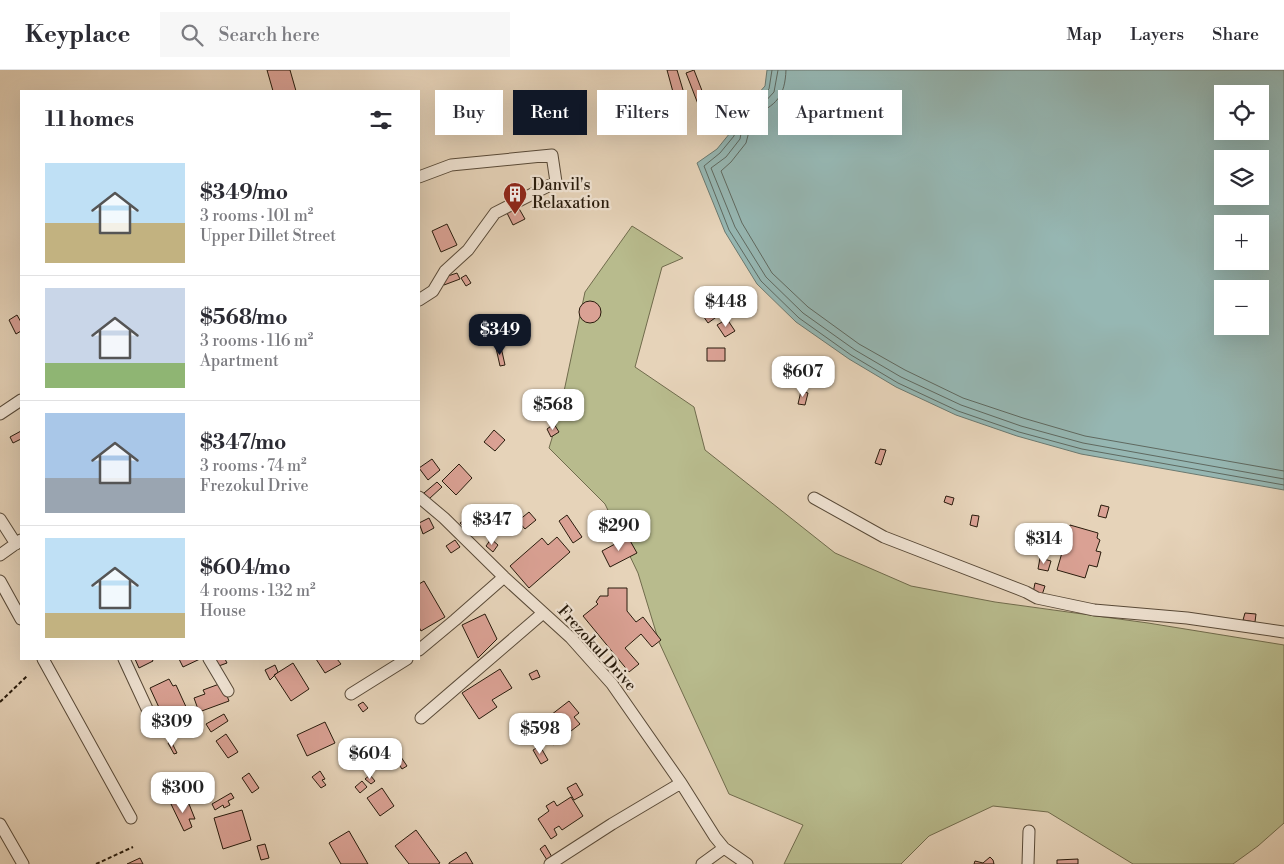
<!DOCTYPE html>
<html lang="en">
<head>
<meta charset="utf-8">
<style>
	body { margin:0; font-family:"Libre Bodoni",serif; background:#f7f7f7; color:#2b2b33; height:100vh; display:flex; flex-direction:column; font-size:19px; white-space:nowrap }
	* { box-sizing:border-box; margin:0 }
	p { font-size:16px; color:#7c7c81 }
	.icon { flex:none; width:28px; height:28px; fill:none; stroke:currentColor; stroke-width:2; stroke-linecap:round; stroke-linejoin:round }
	.map { position:relative; flex:1; overflow:hidden }
	.panel { position:absolute; left:20px; top:20px; width:400px; height:570px; display:flex; flex-direction:column; background:#fff; border-radius:0px; box-shadow:0 5px 20px #0002 }
	.panel>* { flex:none }
	.hud { position:absolute; left:435px; top:20px; width:475px; height:45px; display:flex; gap:10px }
	.tools { position:absolute; left:1214px; top:15px; display:grid; gap:10px }
	.tools a { display:grid; place-items:center; width:55px; height:55px; border-radius:0px; background:#fff; box-shadow:0 5px 20px #0002; font-size:25px }
	.price { position:absolute; translate:-50% -42px; padding:0 11px; border-radius:10px; background:#fff; color:#222; font-size:16px; line-height:32px; filter:drop-shadow(0 1px 2px #0008) }
	.price::after { content:''; position:absolute; left:50%; top:30px; width:15px; height:11px; margin-left:-8px; background:inherit; clip-path:polygon(0 0,100% 0,50% 100%) }
	.price.current { background:#111827; color:#fff }
	ul { padding:0; list-style:none }
	li { display:flex; align-items:center; gap:15px; height:125px; padding:0 25px }
	li+li { border-top:1px solid #e1e1e2 }
	li span { display:grid; place-items:center; flex:none; width:140px; height:100px; border-radius:0px; color:#555 }
	li>.icon { margin-inline-start:auto }
	span .icon { width:60px; height:60px; fill:#fffc; stroke-width:1 }
	li b { font-size:21px }
	h2 { display:flex; justify-content:space-between; align-items:center; height:60px; padding:0 25px; font-size:21px }
	.chip { padding:0 18px; border-radius:0px; background:#fff; box-shadow:0 5px 20px #0002; font-size:18px; line-height:45px }
	.chip.current { background:#111827; color:#fff }
	header { display:flex; align-items:center; gap:30px; box-sizing:border-box; height:70px; padding:0 25px; background:#fff; border-bottom:1px solid #e1e1e2 }
	header strong { font-size:24px }
	nav { display:flex; gap:28px; margin-inline-start:auto; font-size:18px }
	.search { width:350px; height:45px; background:#f7f7f7; display:flex; align-items:center; gap:12px; box-sizing:border-box; padding:0 18px; border-radius:0px; color:#7c7c81; font-size:19px }
	.map>svg:first-child { display:block }
</style>
</head>
<body>
<header>
<strong>Keyplace</strong>
<div class="search"><svg class="icon" aria-label="search" viewBox="0 0 24 24"><circle cx="10" cy="10" r="6"/><path d="M15 15l6 6"/></svg>Search here</div>
<nav><a>Map</a><a>Layers</a><a>Share</a></nav>
</header>
<div class="map">
<svg width="1284" height="794" viewBox="0 0 1284 794">
	<rect width="100%" height="100%" fill="#e6d3b9"/>
	<filter id="stains"><feTurbulence type="fractalNoise" baseFrequency=".004" numOctaves="4"/><feColorMatrix values="0 0 0 0 .2 0 0 0 0 .09 0 0 0 0 .02 0 0 0 .5 -.17"/></filter>
	<radialGradient id="worn" r=".72"><stop offset=".6" stop-color="#630" stop-opacity="0"/><stop offset="1" stop-color="#630" stop-opacity=".3"/></radialGradient>
	<path fill="#b8bb8d" stroke="#706b4c" d="M632,156L683,188L662,197L635,297L694,337L705,380L835,483L911,516L995,532L1148,553L1284,575V753L1258,776L1233,794H1133L1048,742L993,736L929,766L901,794H784L803,755L729,724L659,572L638,503L605,434L549,378L559,345L585,222Z"/>
	<path fill="#96b7b3" stroke="#6a7970" fill-rule="evenodd" d="M767,0H1284V420L1081,384L1017,366L956,345L896,317L849,289L796,252L757,214L725,162L697,93L717,79L730,63L733,42L741,31L757,25L765,16ZM1222,24H1260V61H1222ZM1222,89H1260V126H1222ZM1222,154H1260V191H1222ZM1222,219H1260V256H1222Z"/>
	<g fill="none" stroke-linecap="round" stroke-linejoin="round">
		<path stroke="#5f6960" stroke-width="1" d="M772,0L769,19L759,29L744,35L738,44L734,66L720,83L704,96L729,160L761,211L799,248L851,285L898,313L958,341L1019,362L1082,379L1284,415
			M778,0L774,22L763,34L748,40L744,47L740,69L726,87L711,98L735,157L766,207L803,243L855,280L901,307L961,335L1021,356L1083,373L1284,409
			M786,0C785,27 776,35 753,46L746,73L731,92L721,101L742,153L772,203L808,237L859,274L905,300L963,328L1023,348L1085,366L1284,401"/>
	</g>
	<path fill="#daa194" stroke="#281b0c" d="M267,0H290L296,21H273Z
		M667,0H677L686,30L676,33Z
		M694,0L706,31L698,34L686,3Z
		M626,28L630,38L618,43L614,33Z
		M517,135L525,149L513,155L506,141Z
		M447,154L457,175L441,182L432,161Z
		M457,203L460,209L444,215L442,208Z
		M466,205L471,213L466,216L461,208Z
		M713,230L722,243L708,253L699,240Z
		M579 242a11 11 0 1 1 22 0a11 11 0 1 1-22 0Z
		M17,245L21,252V261L16,264L9,250Z
		M727,249L735,261L725,267L717,255Z
		M501,277L505,295L500,296L496,278Z
		M707,278H725V291H707Z
		M801,321L808,323L805,335L798,334Z
		M554,354L559,362L551,367L547,359Z
		M494,360L505,370L495,381L484,372Z
		M21,361V369L13,373L10,367Z
		M880,379L886,380L881,395L875,393Z
		M432,389L440,400L428,410L419,398Z
		M459,394L472,408L456,425L442,411Z
		M437,412L442,417L429,429L424,423Z
		M946,426L954,428L952,435L944,432Z
		M1101,435L1109,437L1106,448L1098,446Z
		M529,442L536,450L525,459L518,451Z
		M473,445L480,454L471,463L460,453Z
		M567,445L582,467L573,473L559,451Z
		M972,445L979,446L977,457L970,455Z
		M429,448L434,458L423,464L419,453Z
		M1070,455L1098,463L1097,468L1100,470L1096,481L1101,482L1097,497L1089,495L1085,508L1057,500Z
		M1047,459L1064,463L1059,484L1042,479Z
		M557,467L570,482L529,518L510,496L542,468L548,475Z
		M628,467L637,483L610,497L602,481Z
		M491,469L498,475L493,482L486,476Z
		M455,470L460,477L451,483L446,476Z
		M1040,488L1051,491L1048,501L1038,499Z
		M424,511L445,547L421,561L419,557V514Z
		M1035,513L1045,516L1042,525L1033,523Z
		M608,518H627V541L636,552L643,547L661,570L652,577L641,564L625,578L639,594L629,602L583,546L598,534L596,532L600,526H608Z
		M1245,543L1256,544L1255,552L1243,550Z
		M485,544L497,569L478,588L462,555Z
		M135,589H152L153,591L139,598Z
		M179,589H200L183,597Z
		M213,589H225L227,593L216,597Z
		M316,589H337L341,594L325,603Z
		M293,593L309,619L291,631L274,605Z
		M275,595L278,602L270,610L265,600Z
		M500,599L512,618L492,630L497,637L479,649L462,623Z
		M537,600L540,607L532,610L529,604Z
		M169,609L173,616L176,615L187,639L174,645L172,640L162,644L150,618Z
		M222,613L229,631L199,642L194,628L205,624L203,620Z
		M569,631L579,643L574,647L580,654L553,675L538,655Z
		M363,632L368,638L363,642L358,635Z
		M224,644L228,651L211,662L206,654Z
		M325,652L335,673L307,686L297,665Z
		M226,664L238,682L228,688L216,671Z
		M171,671L177,683L174,684L168,673Z
		M540,676L548,690L541,694L533,680Z
		M401,687L407,696L402,699L396,690Z
		M320,701L325,709L322,710L326,715L321,718L312,707Z
		M249,703L259,718L252,723L242,708Z
		M370,705L375,711L371,714L365,709Z
		M362,711L367,717L360,723L355,717Z
		M576,713L583,725L574,730L567,718Z
		M382,718L394,736L380,746L367,728Z
		M231,723L234,728L228,731L230,735L224,738L223,735L215,740L212,734Z
		M571,727L583,746L562,760L559,756L554,759L557,765L551,769L538,749L549,741L546,736L554,731L557,736Z
		M180,729L185,738L189,734L195,749H189L192,757L184,761L171,734Z
		M242,740L251,770L223,779L214,748Z
		M416,760L440,793L438,794H409L395,776Z
		M349,761L368,794H341L329,773Z
		M265,774L269,788L261,790L257,776Z
		M545,775L552,787L547,790L540,779Z
		M466,782L473,794H449V793Z
		M990,787L993,790L994,794H974L975,791L983,793Z
		M140,788L143,794H127Z
		M1078,789V794H1057V790Z"/>
	<g fill="none" stroke-linecap="round" stroke-linejoin="round">
		<g stroke="#584937" stroke-width="13">
			<path id="street" d="M419,107L451,95L552,85L556,112L495,143L468,180L445,201L433,221L419,230
				M0,344L21,330
				M419,427L444,448L504,507L571,568L612,614L681,713L715,767L724,778L747,794
				M814,428L884,467L1026,522L1037,528L1094,540L1187,548L1284,562
				M0,449L16,474
				M0,485L21,470
				M0,511L21,549
				M419,580L455,550L504,507
				M43,589L131,748
				M124,589L155,656
				M209,589L228,621
				M351,624L407,589
				M421,648L543,543
				M0,754L23,794
				M550,794L612,754L681,713
				M702,794L724,778
				M1028,794L1029,761"/>
		</g>
		<path stroke="#281b0c" stroke-width="2" stroke-dasharray="4 2.5" stroke-linecap="butt" d="M0,632L27,606
			M96,794L133,777"/>
		<use href="#street" stroke="#efe2d2" stroke-width="11"/>
	</g>
	<defs>
		<g id="building-pin" transform="scale(1.25)"><path d="M0 17L-7.5 6A9.5 9.5 0 1 1 7.5 6Z" fill="#8f2418" stroke="#efe2d2"/><path d="M-4-6H4V6H1V3H-1V6H-4ZM-2.5-4.3h1.7v1.8h-1.7ZM.8-4.3h1.7v1.8H.8ZM-2.5-1h1.7V.8h-1.7ZM.8-1h1.7V.8H.8Z" fill="#fff"/></g>
	</defs>
	<g fill-rule="evenodd">
		<use href="#building-pin" x="515" y="124"/>
	</g>
	<g text-anchor="middle" dominant-baseline="central" stroke-width="4.5" stroke-linejoin="round" paint-order="stroke">
		<g font-size="16" fill="#281b0c" stroke="#efe2d2" text-anchor="start">
			<text x="532" y="115">Danvil's<tspan x="532" dy="18">Relaxation</tspan></text>
		</g>
		<g font-size="16" fill="#281b0c" stroke="#efe2d2">
			<text transform="translate(597 578) rotate(48)">Frezokul Drive</text>
		</g>
	</g>
	<rect width="100%" height="100%" filter="url(#stains)"/>
	<rect width="100%" height="100%" fill="url(#worn)"/>
</svg>
<div class="tools">
<a><svg class="icon" aria-label="locate" viewBox="0 0 24 24"><circle cx="12" cy="12" r="6"/><path d="M12 2v4M12 18v4M2 12h4M18 12h4"/></svg></a>
<a><svg class="icon" aria-label="layers" viewBox="0 0 24 24"><path d="M12 4l9 5-9 5-9-5zM3 14l9 5 9-5"/></svg></a>
<a>+</a>
<a>−</a>
</div>
<b class="price" style="left:726px;top:258px">$448</b>
<b class="price current" style="left:500px;top:286px">$349</b>
<b class="price" style="left:803px;top:328px">$607</b>
<b class="price" style="left:553px;top:361px">$568</b>
<b class="price" style="left:492px;top:476px">$347</b>
<b class="price" style="left:619px;top:482px">$290</b>
<b class="price" style="left:1044px;top:495px">$314</b>
<b class="price" style="left:172px;top:678px">$309</b>
<b class="price" style="left:540px;top:685px">$598</b>
<b class="price" style="left:370px;top:710px">$604</b>
<b class="price" style="left:183px;top:744px">$300</b>
<div class="hud">
<a class="chip">Buy</a>
<a class="chip current">Rent</a>
<a class="chip">Filters</a>
<a class="chip">New</a>
<a class="chip">Apartment</a>
</div>
<section class="panel">
<h2>11 homes<svg class="icon" aria-label="filters" viewBox="0 0 24 24"><path d="M4 7h16M4 17h16"/><circle cx="9" cy="7" r="2"/><circle cx="15" cy="17" r="2"/></svg></h2>
<ul>
<li><span style="background:linear-gradient(#bfe0f5 60%,#c2b280 0)"><svg class="icon" aria-label="home" viewBox="0 0 24 24"><path d="M3 11l9-7 9 7M6 9v11h12V9"/></svg></span><div><b>$349/mo</b><p>3 rooms · 101 m²</p><p>Upper Dillet Street</p></div></li>
<li><span style="background:linear-gradient(#c9d6e8 75%,#8fb573 0)"><svg class="icon" aria-label="home" viewBox="0 0 24 24"><path d="M3 11l9-7 9 7M6 9v11h12V9"/></svg></span><div><b>$568/mo</b><p>3 rooms · 116 m²</p><p>Apartment</p></div></li>
<li><span style="background:linear-gradient(#a9c7e8 65%,#9aa5b1 0)"><svg class="icon" aria-label="home" viewBox="0 0 24 24"><path d="M3 11l9-7 9 7M6 9v11h12V9"/></svg></span><div><b>$347/mo</b><p>3 rooms · 74 m²</p><p>Frezokul Drive</p></div></li>
<li><span style="background:linear-gradient(#bfe0f5 75%,#c2b280 0)"><svg class="icon" aria-label="home" viewBox="0 0 24 24"><path d="M3 11l9-7 9 7M6 9v11h12V9"/></svg></span><div><b>$604/mo</b><p>4 rooms · 132 m²</p><p>House</p></div></li>
</ul>
</section>
</div>
</body>
</html>
